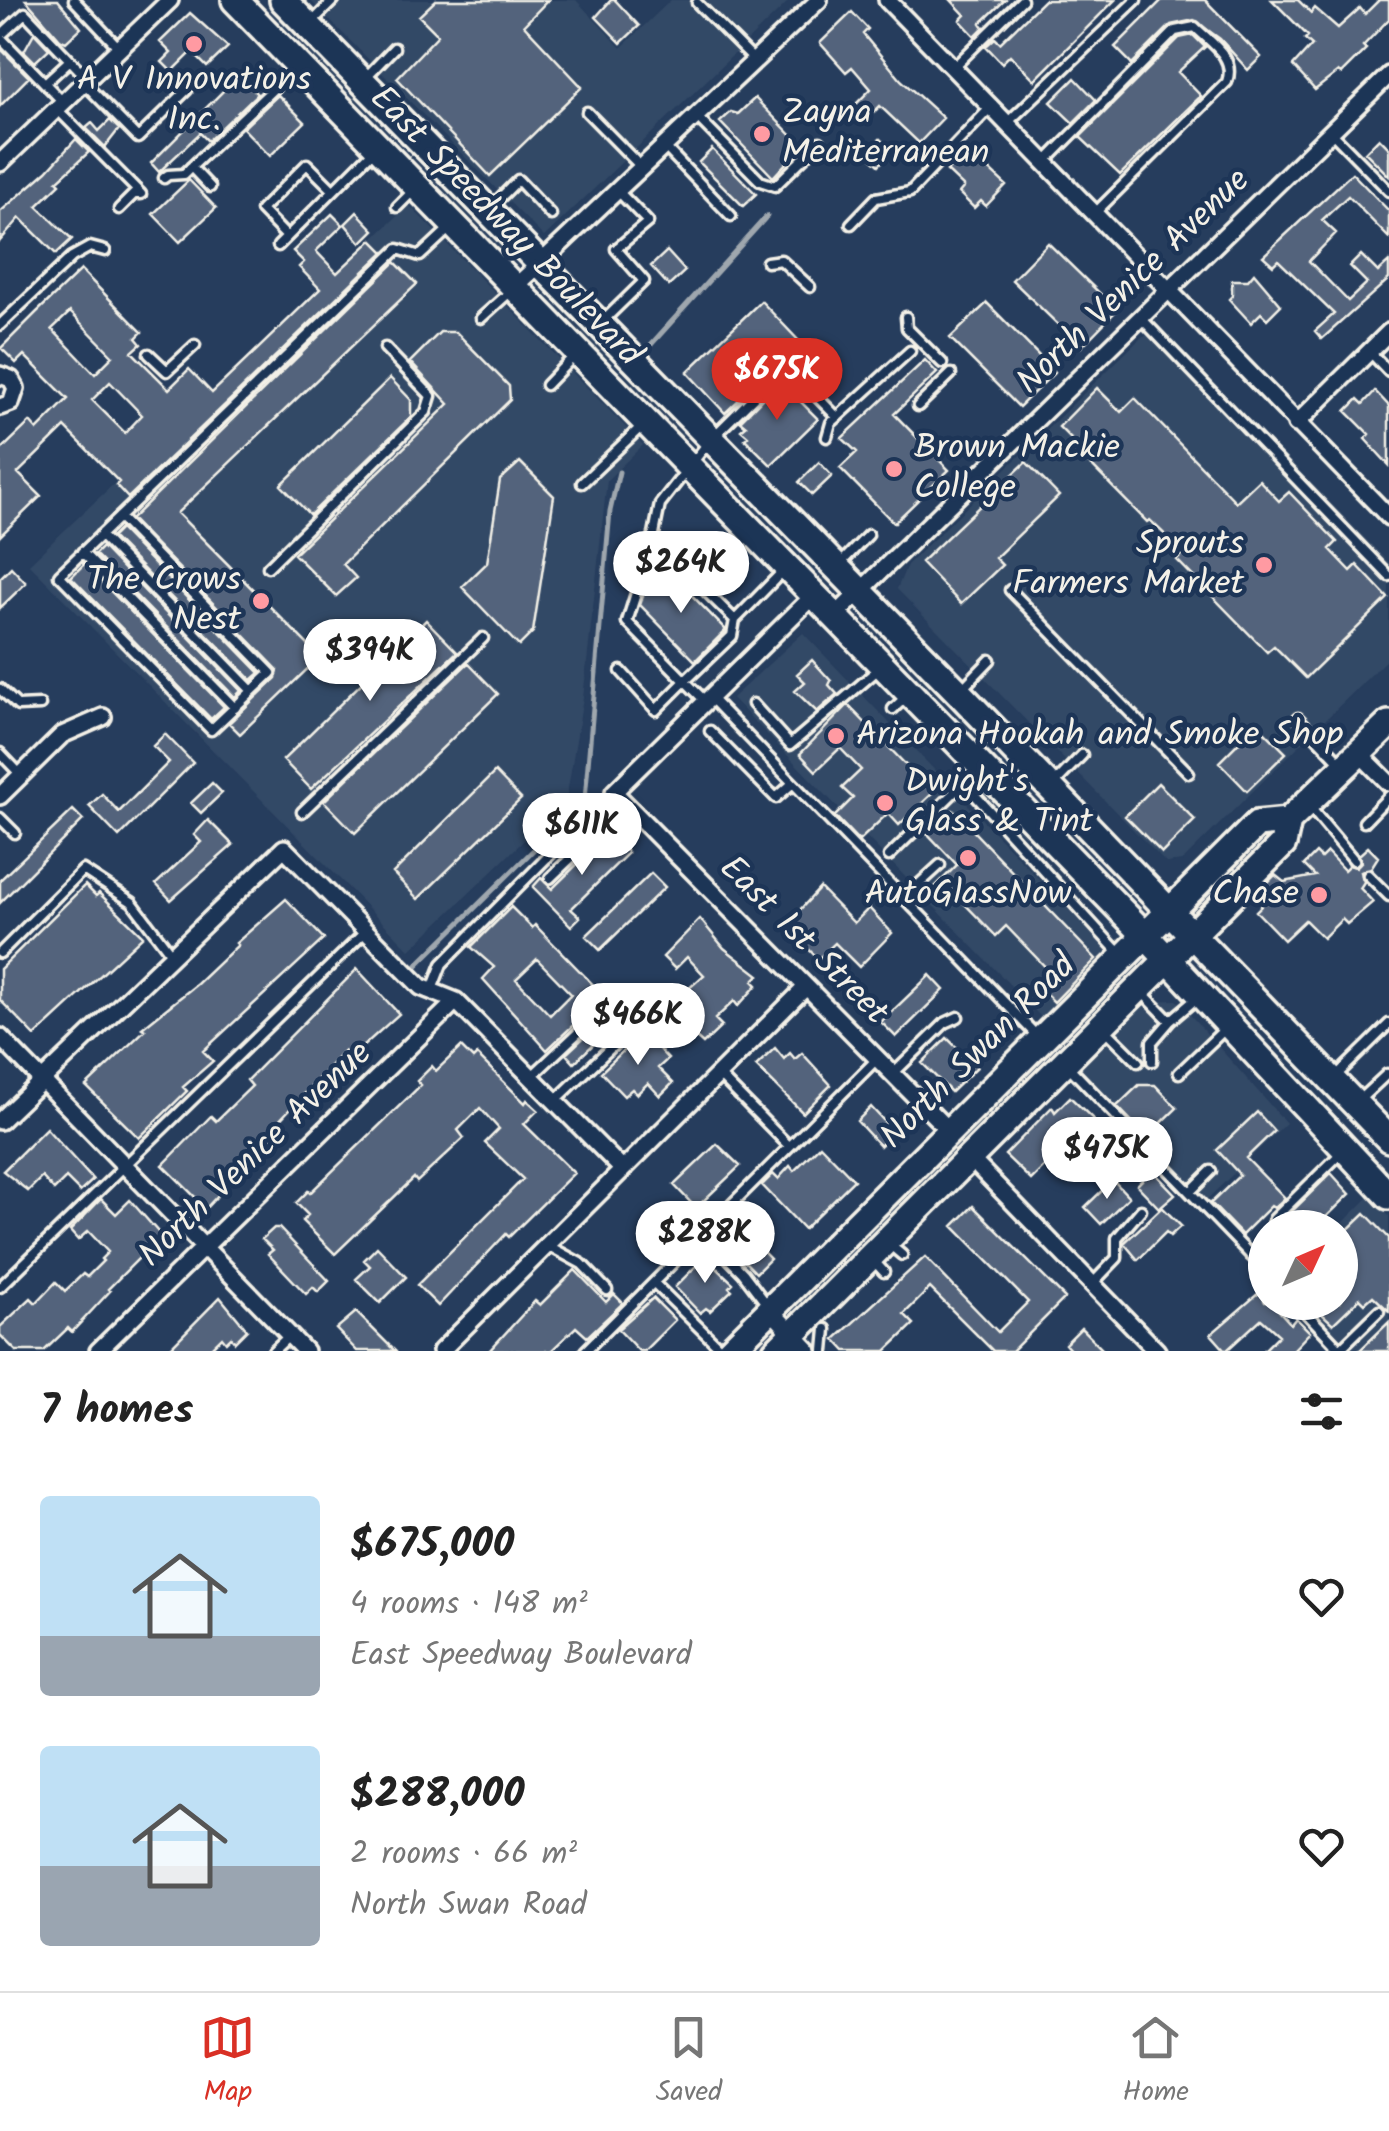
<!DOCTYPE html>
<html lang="en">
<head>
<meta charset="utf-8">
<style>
	body { margin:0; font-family:Kalam,sans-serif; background:#f2f2f2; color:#222; height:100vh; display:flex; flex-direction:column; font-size:38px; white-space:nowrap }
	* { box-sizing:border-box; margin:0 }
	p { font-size:32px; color:#767676 }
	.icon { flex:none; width:55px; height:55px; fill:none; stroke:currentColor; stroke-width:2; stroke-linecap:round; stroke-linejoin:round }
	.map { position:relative; height:1351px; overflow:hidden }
	.drawer { display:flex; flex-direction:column; background:#fff; flex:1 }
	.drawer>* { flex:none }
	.needle { width:65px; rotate:46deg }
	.controls { position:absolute; left:1248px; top:1210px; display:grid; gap:20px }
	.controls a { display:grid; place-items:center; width:110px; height:110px; border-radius:50%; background:#fff; box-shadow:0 2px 8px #0004; font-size:50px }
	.price { position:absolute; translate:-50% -85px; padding:0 22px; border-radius:35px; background:#fff; color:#222; font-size:32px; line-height:65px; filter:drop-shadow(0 2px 5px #0008) }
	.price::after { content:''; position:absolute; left:50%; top:60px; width:30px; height:22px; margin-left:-15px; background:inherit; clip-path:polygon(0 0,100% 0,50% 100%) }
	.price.selected { background:#d93025; color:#fff }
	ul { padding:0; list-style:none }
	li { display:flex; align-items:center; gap:30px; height:250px; padding:0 40px }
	li span { display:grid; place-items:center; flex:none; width:280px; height:200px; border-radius:10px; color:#555 }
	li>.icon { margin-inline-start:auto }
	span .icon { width:120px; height:120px; fill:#fffc; stroke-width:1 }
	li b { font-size:42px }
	h2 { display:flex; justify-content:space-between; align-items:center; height:120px; padding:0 40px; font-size:42px }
	.menu { display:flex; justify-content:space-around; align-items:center; height:140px; border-top:2px solid #e0e0e0; background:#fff; font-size:28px; color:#767676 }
	.menu a { display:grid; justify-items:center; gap:5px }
	.menu .selected { color:#d93025 }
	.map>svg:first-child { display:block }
</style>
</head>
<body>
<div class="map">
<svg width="1389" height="1351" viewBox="0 0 1389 1351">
	<rect width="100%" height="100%" fill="#263d5d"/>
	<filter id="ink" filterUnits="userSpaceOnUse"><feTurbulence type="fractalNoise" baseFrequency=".01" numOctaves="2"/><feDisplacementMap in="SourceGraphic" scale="20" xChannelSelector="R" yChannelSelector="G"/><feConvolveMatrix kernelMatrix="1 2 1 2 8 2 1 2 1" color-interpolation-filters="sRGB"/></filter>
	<g filter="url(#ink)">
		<path fill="#334966" d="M310,0H576L621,48L671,0H790L544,237Z
			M409,205L643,445L607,480L583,698L566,800L410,950L29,564Z
			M1167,335L1389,563V657L1182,861L1166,863L897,589L907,565L1143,336Z
			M803,633L1109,952L1042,1018L732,698Z
			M1177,1000L1286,1123L1204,1202L1076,1067L1143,1001Z
			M1370,1196L1389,1216V1351H1349L1301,1303L1340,1302L1339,1227Z"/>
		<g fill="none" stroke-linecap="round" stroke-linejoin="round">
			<path stroke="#9fa7ae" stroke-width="5" d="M647,349L767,216
				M417,965L585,799L610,511L619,472"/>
		</g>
		<path fill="#52647b" stroke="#f4f1e8" stroke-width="2.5" fill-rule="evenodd" d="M26,0H58L81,28L66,42L60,39Z
			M436,0H548L524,25L582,87L490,176L397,78L438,35L419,16Z
			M611,0H615L639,26L621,43L596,17Z
			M951,0H1005L981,23L984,27L975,36L960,20L965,15Z
			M1044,0H1115L1035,80L1010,55L1002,63L986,46L995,38L1000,43Z
			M1162,0H1205L1261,57L1248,70L1220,39L1194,20L1171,25L1132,64L1115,47Z
			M1272,0H1298L1311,13L1315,8L1338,28L1360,8L1365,14L1379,0H1389V19L1363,46L1366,49L1341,74L1338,72L1315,90L1293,66L1312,45L1305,39L1308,36Z
			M852,12L868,29L863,34L901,80L943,118L919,143L880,106L868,118L855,105L871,89L852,67L846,72L820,43Z
			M190,13L228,47L207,67L192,52L172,72L162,62L171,53L160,42Z
			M34,33L49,49L35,62L24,51Z
			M1193,35L1205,47L1178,72L1201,96L1120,175L1080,137L1179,38Z
			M0,48L29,77L0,106Z
			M239,75L257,94L208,141L200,133L159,172L151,163Z
			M1075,78L1096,100L1073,123L1051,102Z
			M278,95L305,122L270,156L243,128Z
			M755,98L802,146L773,177L720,122L731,112L738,114Z
			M110,120L119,129L105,147L86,128L92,123L99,131Z
			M1379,138L1389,148V176L1365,152Z
			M76,139L89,152L57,181L60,184L37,206L72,239L56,254L20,218L0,241V212L47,171Z
			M880,139L892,151L879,165L866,153Z
			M712,149L756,194L743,206L699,162Z
			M968,150L1006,185L986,206L981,201L974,208L959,193L964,187L947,171Z
			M1352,173L1389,211V238L1348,196L1322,220L1336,233L1309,261L1348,301L1367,283L1350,266L1361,255L1378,272L1389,262V279L1322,339L1315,331L1334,314L1278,260L1273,265L1263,256Z
			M189,180L216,208L180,242L153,214Z
			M357,212L374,230L361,243L345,224Z
			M332,214L343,225L316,251L337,273L372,240L384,252L128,498L116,485L119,482L65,427L18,473L41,496L0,536V451L30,422L37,430L68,399L24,355L16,363L1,348L36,313L81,270L142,332L136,338L141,344L132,352L169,389L189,369L212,393L320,289L299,267L304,262L293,251ZM70,312L113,356L95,374L52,329ZM110,382L142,415L125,433L92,400Z
			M1048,243L1117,310L1081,347L1012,280Z
			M667,251L685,271L669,286L651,266Z
			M395,262L417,284L177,513L320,657L240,734L229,723L276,678L278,670L131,519Z
			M1254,273L1281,305L1267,319L1261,313L1251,323L1229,299L1232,296V280H1248Z
			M761,301L800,342L725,413L687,372Z
			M987,303L1055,372L1019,407L950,338Z
			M440,332H456L509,386L510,400L343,564L356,578L336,596L294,554L449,404L410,362Z
			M925,360L937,373L894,414L949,470L894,523L840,468L857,452L842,438Z
			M390,378L411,400V417L310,515L281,485Z
			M780,381L818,419L771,465L745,439L748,436L741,430L746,426L740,421Z
			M1097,388L1121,412L1135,398L1236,502L1259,480L1279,501L1289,492L1337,542L1330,549L1351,571L1357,565L1388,598L1306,678L1274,646L1267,652L1177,560L1184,553L1150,520L1147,522L1079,453L1082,450L1059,427Z
			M1375,391L1389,406V465L1365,439L1369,434L1346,411L1358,399L1363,404Z
			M520,462L554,496L533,632L519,646L462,587L487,563L500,480Z
			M819,462L832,476L812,495L799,482Z
			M1026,462L1059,496L995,558L1002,565L961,604L921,562Z
			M120,529L260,673L252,680L112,537Z
			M102,547L241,691L235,697L95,554Z
			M84,564L224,707L211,719L71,577Z
			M11,567L26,583L0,608V578Z
			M667,570L726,630L695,661L640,605L644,593Z
			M426,620L457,652L311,789L283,760Z
			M812,660L831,681L829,685L837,694L817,712L795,691L805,682L797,674Z
			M468,663L498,694L355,833L324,801Z
			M848,705L933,793L899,825L888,813L859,841L835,816L853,798L842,788L861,770L840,748L816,771L800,754Z
			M1257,724L1286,753L1247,791L1219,762Z
			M165,734L193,763L119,837L89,806L102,794L119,812L169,762L153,746Z
			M495,772L521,799L418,899L393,873Z
			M212,783L222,793L201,813L191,803Z
			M1158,783L1195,820L1162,853L1125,816Z
			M73,810L83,820L0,903V880Z
			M948,810H953L1096,959L1054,1002L1041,989L1054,976L1006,926L996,936L952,891L946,896L936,886L957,865L926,832Z
			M208,820L233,845L171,900L156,884L201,842L194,835Z
			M609,833L628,853L571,909L580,917L571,926L533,887L541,878L552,889Z
			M1368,847L1378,857L1371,868L1361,872L1364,882L1360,888L1373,902L1347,924L1342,919L1323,938L1305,920L1284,940L1256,911L1275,892L1267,883L1275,875L1284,882L1315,876L1304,865L1316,853L1321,858L1327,852L1344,870L1349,865L1356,867L1361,862L1359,855Z
			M651,873L665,887L600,950L586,936Z
			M85,885L96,896L99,893L143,936L35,1036L0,1000V969Z
			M820,888L854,923L869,908L892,933L859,967L835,943L818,959L786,925Z
			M286,899L324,939L203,1051L213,1061L183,1087L187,1091L139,1138L86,1086L145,1030L142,1028L197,984L238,945L236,943Z
			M511,907L532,928L535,925L604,996L547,1050L483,979L494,967L471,947ZM537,959L571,994L550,1015L516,979Z
			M700,919L724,948L759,975L753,981L757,985L738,1006L734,1001L715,1019L722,1026L703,1044L695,1037L692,1040L657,1005L679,985L685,992L704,975L687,957L675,969L663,957Z
			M357,969L399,1014L351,1057L344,1051L276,1124L283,1131L263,1147L206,1208L163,1165L211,1116L216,1121L252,1086L247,1080Z
			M930,975L944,990L896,1037L881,1022Z
			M608,1015L616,1023L574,1063L566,1054Z
			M643,1032L668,1059L658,1068L673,1083L660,1096L648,1083L637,1094L632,1089L624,1096L601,1072Z
			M947,1038L977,1067L951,1092L922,1063Z
			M461,1047L473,1059L477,1055L525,1103L527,1100L538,1110L524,1124L574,1173L509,1237L506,1234L438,1306L417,1285L523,1179L485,1143L499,1129L480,1108L458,1130L464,1138L417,1182L414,1178L335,1254L302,1221L308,1215L296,1203L308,1191L310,1193L421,1085L417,1081L432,1066L436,1071Z
			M775,1048L784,1059L790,1053L795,1059L802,1053L831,1085L803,1113L756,1066Z
			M1139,1085H1155L1177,1108L1147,1137L1117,1106Z
			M1070,1097L1093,1119L1031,1180L1005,1155L1052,1107L1055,1112Z
			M871,1107L894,1132L880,1146L857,1121Z
			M1257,1112L1274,1131L1246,1158L1285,1198L1274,1208L1271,1206L1242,1235L1211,1203L1240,1175L1217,1150Z
			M46,1128L93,1180L80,1192L66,1178L54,1190L42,1177L28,1191L3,1171Z
			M717,1144L740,1166L696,1208L674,1185Z
			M820,1145L854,1180L804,1229L762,1185L773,1174L778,1179L790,1166L794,1171Z
			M1152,1170L1175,1194L1159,1208L1137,1185Z
			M1331,1173L1350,1194L1315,1228H1292L1284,1219Z
			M1113,1180L1129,1197L1101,1224L1085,1207Z
			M101,1199L116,1214L130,1200L165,1240L147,1258L143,1254L108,1289L110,1291L72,1332L68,1328L44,1351H16L0,1335V1327L31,1298L36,1303L56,1282L65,1291L83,1274L87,1277L103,1261L101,1259L108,1252L88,1231L78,1240L70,1231Z
			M973,1206L1065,1298L1012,1351H993L930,1288L904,1314L914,1324L886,1351H846L835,1339L925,1257L998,1332L1028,1302L953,1226Z
			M1162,1207L1181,1226L1170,1236L1166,1232L1138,1260L1124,1243Z
			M1365,1213L1389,1238V1311L1373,1296L1365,1303L1360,1298L1333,1324L1309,1302H1340V1237Z
			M274,1228H279L329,1281L318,1292L313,1287L306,1294L268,1254L273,1250L262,1239Z
			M742,1230L770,1259L756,1273L728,1244Z
			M377,1247L406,1277L380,1303L356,1279L370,1266L364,1260Z
			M705,1257L733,1283L729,1287L732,1290L710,1311L706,1308L700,1313L675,1287Z
			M575,1270L606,1302L614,1294L623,1303L587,1337L576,1327L551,1351H489L535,1301L540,1305Z
			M1260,1292L1265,1302H1271L1291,1324L1296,1318L1310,1332L1292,1351H1263L1279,1335L1261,1319L1226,1351L1211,1334Z
			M220,1297L247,1330L235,1342L231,1337L226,1342L222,1337L208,1351H167Z
			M653,1298L675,1320L644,1351H639L618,1329Z
			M356,1312L395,1351H357L336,1329Z
			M1389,1322V1351H1359Z
			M1081,1328L1104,1351H1071L1065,1344Z"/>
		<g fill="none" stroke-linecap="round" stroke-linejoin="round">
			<g stroke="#f4f1e8" stroke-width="15">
				<path id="service" d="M74,0L119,48
					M697,3L754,60
					M311,23L334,0
					M0,36L25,13L88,79
					M0,37L63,102
					M953,68L1022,0
					M366,77L394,48
					M45,83L70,60
					M84,83L138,138L187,90
					M57,109L141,194H134L119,209
					M587,112L641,167
					M696,116L760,181L775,186L820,142
					M1007,123L1136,0
					M1331,132L1389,191
					M664,146L731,216
					M1045,162L1175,31L1195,27C1211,43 1236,57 1227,82L1095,213
					M191,167L210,187
					M164,178L168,175L184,174L295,68
					M397,207L415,189
					M491,207L518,180L551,215
					M851,224L876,198L910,192L991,107
					M287,237L261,210L307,164L333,190
					M278,246L375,149
					M767,262L781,260L810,287
					M906,317L907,328L942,363
					M481,318L511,291
					M1141,318L1389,576
					M603,321L644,281L616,249L648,222L617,190
					M0,325L72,257L90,247L105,251
					M1369,351L1389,372
					M149,354L167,371L195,345
					M546,385L574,356
					M918,406L951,374
					M827,437L831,423L910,351
					M582,483L644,424
					M119,517L271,673L211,730L59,575L398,249L420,256L451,227
					M100,535L252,691
					M82,552L235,708
					M840,564L868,535
					M268,567L426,412L431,396L385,348
					M783,571L735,620L653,539L660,504L711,439L786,365L837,417
					M1010,590L1189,773
					M621,671L656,710L685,681L627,622L653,539
					M0,689L18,706L40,705
					M962,689L990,660
					M710,697L1037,1036
					M706,702L685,681L732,636L735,620
					M753,704L790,745L881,667
					M893,709L908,695
					M1298,718L1340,762
					M710,731L776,798L793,783
					M0,753L21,775
					M964,783L1119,953
					M1054,784L1082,755
					M1309,806L1354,860
					M302,812L483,638
					M0,818L15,833
					M1364,822L1389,796
					M889,856L978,769
					M1368,875L1389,896
					M550,878L601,829L630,811
					M904,898L940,865
					M0,953L83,870L132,902L172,955
					M1140,990L1170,1021L1152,1042V1061
					M431,992L442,964L593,811L619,797
					M1170,1021L1197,998
					M1106,1030L1138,1062
					M1066,1064L1265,1270
					M894,1073L945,1023L958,1017
					M1179,1073L1226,1028
					M718,1074L789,1146
					M531,1077L612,1001
					M1335,1077L1389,1024
					M555,1101L644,1016
					M1357,1102L1387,1074
					M1190,1192L1211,1171
					M691,1220L743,1273L768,1306
					M1273,1228L1274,1219L1342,1152
					M889,1244L902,1255
					M547,1245L582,1264L607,1290
					M1250,1255L1265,1242
					M873,1260L884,1272
					M654,1283L722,1350
					M1092,1284L1117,1258V1238L1141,1210
					M0,1287L366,931
					M1296,1302L1342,1351
					M1340,1349L1379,1311
					M273,1351L290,1335
					M585,1351L877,1059
					M824,1351L826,1329"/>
			</g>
			<g stroke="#f4f1e8" stroke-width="22">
				<path id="minor" d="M887,0L1389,517
					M0,163L170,0
					M514,288L819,0
					M0,375L11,379L16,388L11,403L0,407
					M1296,424L1389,332
					M814,595L614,792L949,1131
					M835,616L1389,75
					M1359,753L1389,783
					M0,796L62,735L103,717
					M0,1037L305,1351
					M0,1121L284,848L421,987L456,1001L622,1169
					M968,1156L1157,1351
					M770,1310L809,1351
					M98,1351L456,1001
					M441,1351L806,987"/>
			</g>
			<g stroke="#f4f1e8" stroke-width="32">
				<path id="primary" d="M235,0L1145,935L1389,1196
					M283,0L958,692L1389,1139
					M729,1351L1257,824L1288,821
					M776,1351L1283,844L1288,821L1389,724"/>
			</g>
			<use href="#service" stroke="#1d3557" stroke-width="8"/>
			<use href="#minor" stroke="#1d3557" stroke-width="15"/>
			<use href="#primary" stroke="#1d3557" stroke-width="25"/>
		</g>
	</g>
	<g fill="#ff9aa2" stroke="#1d3557" stroke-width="4">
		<circle cx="194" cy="44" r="10"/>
		<circle cx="762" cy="134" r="10"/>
		<circle cx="894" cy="469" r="10"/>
		<circle cx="1264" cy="565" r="10"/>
		<circle cx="261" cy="601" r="10"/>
		<circle cx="836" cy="736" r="10"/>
		<circle cx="885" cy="803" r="10"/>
		<circle cx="968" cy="858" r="10"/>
		<circle cx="1319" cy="895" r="10"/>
	</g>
	<g text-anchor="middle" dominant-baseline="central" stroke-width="9" stroke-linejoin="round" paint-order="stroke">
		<g font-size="35" fill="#f4f1e8" stroke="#1d3557" text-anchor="start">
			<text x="194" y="81" text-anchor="middle">A V Innovations<tspan x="194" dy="40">Inc.</tspan></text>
			<text x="782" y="114">Zayna<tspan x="782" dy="40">Mediterranean</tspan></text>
			<text x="914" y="449">Brown Mackie<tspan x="914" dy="40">College</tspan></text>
			<text x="1244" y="545" text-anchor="end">Sprouts<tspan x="1244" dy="40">Farmers Market</tspan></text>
			<text x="241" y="581" text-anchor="end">The Crows<tspan x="241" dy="40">Nest</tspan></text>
			<text x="856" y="736">Arizona Hookah and Smoke Shop</text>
			<text x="905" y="783">Dwight's<tspan x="905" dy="40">Glass &amp; Tint</tspan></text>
			<text x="968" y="895" text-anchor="middle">AutoGlassNow</text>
			<text x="1299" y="895" text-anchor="end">Chase</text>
		</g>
		<g font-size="35" fill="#f4f1e8" stroke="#1d3557">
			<text transform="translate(505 227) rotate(46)">East Speedway Boulevard</text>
			<text transform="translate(1134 282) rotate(-44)">North Venice Avenue</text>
			<text transform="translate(803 941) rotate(45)">East 1st Street</text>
			<text transform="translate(979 1052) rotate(-45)">North Swan Road</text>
			<text transform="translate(256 1155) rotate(-44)">North Venice Avenue</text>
		</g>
	</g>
</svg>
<div class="controls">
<a><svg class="needle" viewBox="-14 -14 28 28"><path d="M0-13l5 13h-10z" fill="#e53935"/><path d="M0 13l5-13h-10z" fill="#767676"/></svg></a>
</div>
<b class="price selected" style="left:777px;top:423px">$675K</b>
<b class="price" style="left:681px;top:616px">$264K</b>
<b class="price" style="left:370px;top:704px">$394K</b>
<b class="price" style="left:582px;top:878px">$611K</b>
<b class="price" style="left:638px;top:1068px">$466K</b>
<b class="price" style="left:1107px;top:1202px">$475K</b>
<b class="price" style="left:705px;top:1286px">$288K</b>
</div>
<section class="drawer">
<h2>7 homes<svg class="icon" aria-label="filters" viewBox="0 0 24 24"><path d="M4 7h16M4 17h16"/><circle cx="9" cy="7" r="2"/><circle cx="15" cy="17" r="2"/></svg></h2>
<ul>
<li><span style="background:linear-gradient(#bfe0f5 70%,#9aa5b1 0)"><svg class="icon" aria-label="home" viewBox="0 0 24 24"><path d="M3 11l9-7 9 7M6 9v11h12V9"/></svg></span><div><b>$675,000</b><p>4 rooms · 148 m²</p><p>East Speedway Boulevard</p></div><svg class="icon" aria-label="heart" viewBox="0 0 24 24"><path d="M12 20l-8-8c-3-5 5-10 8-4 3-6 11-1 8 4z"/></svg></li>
<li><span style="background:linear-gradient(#bfe0f5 60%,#9aa5b1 0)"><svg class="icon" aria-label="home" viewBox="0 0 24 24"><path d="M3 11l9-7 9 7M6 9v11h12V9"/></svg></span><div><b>$288,000</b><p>2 rooms · 66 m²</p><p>North Swan Road</p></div><svg class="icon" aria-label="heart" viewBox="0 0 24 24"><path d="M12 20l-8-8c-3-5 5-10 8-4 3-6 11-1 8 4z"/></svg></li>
</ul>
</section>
<nav class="menu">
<a class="selected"><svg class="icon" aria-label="map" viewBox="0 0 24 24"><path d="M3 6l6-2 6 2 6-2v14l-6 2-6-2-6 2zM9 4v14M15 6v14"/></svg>Map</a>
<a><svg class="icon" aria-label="saved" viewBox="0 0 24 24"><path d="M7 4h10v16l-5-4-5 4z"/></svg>Saved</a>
<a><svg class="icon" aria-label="home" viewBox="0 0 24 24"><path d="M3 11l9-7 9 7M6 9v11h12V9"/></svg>Home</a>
</nav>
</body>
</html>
